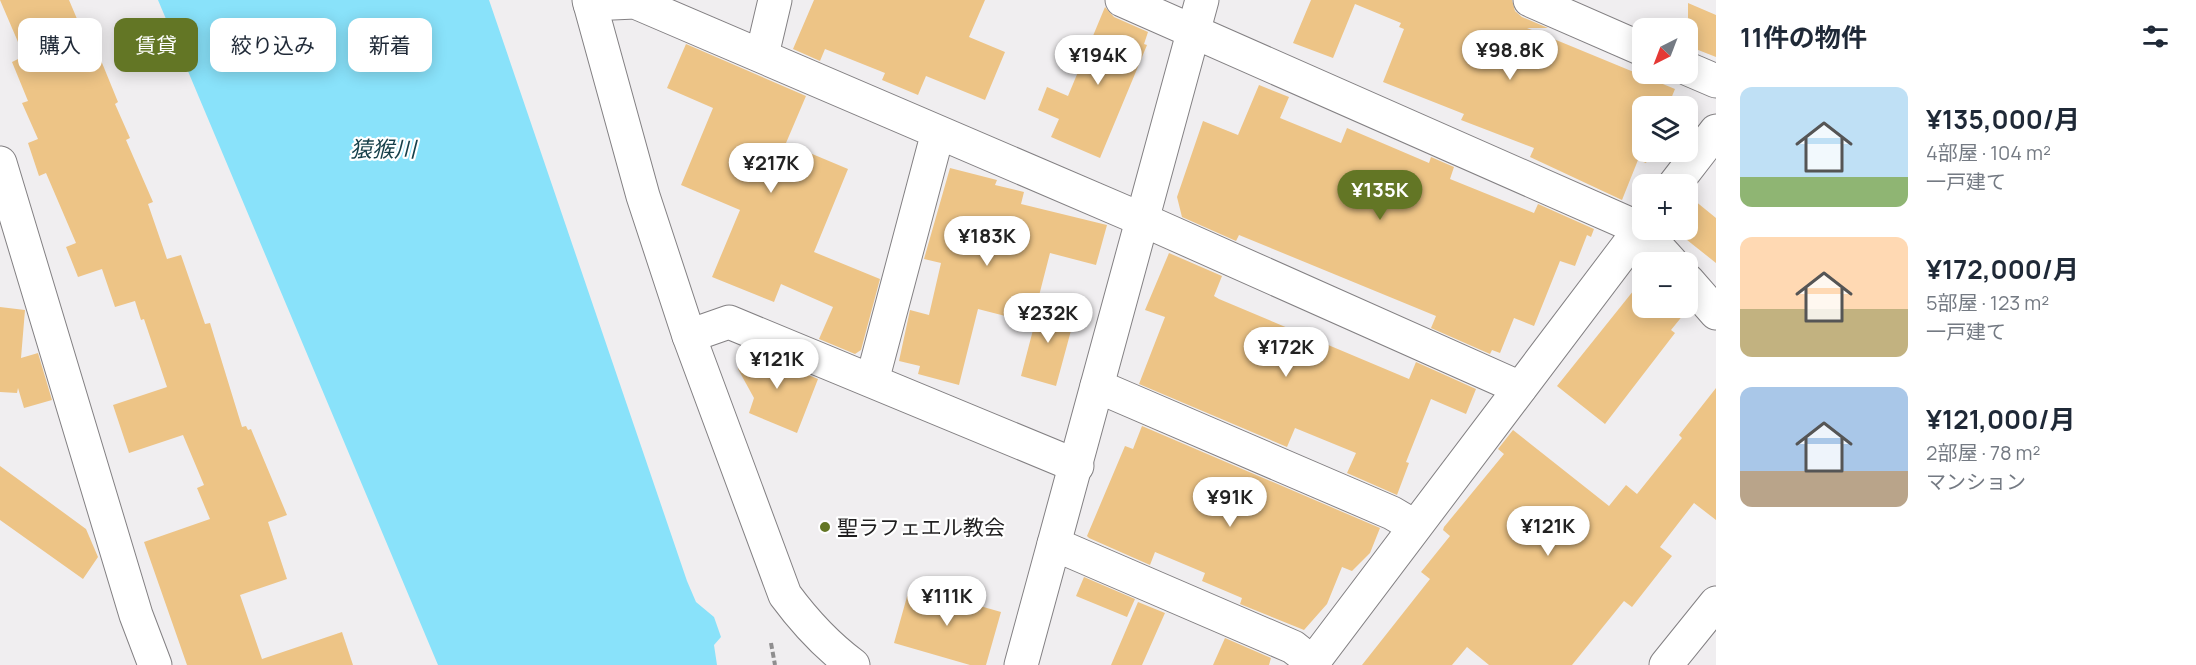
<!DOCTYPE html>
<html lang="ja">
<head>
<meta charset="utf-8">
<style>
	body { margin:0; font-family:Manrope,"Noto Sans JP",sans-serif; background:#f2f2f3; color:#1f2937; height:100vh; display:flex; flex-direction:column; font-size:22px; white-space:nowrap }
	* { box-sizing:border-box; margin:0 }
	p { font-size:20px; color:#747a83 }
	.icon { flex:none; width:33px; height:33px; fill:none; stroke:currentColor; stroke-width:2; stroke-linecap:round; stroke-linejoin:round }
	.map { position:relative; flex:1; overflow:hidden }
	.details { display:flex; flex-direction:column; background:#fff; width:480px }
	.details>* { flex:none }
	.top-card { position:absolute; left:18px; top:18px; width:570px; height:54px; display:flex; gap:12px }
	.needle { width:39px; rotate:222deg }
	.fabs { position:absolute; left:1632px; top:18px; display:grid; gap:12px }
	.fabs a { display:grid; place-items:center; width:66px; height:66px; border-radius:12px; background:#fff; box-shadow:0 3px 15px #0003; font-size:30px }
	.price { position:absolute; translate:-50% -51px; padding:0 14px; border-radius:21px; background:#fff; color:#222; font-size:20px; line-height:39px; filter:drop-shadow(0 2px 3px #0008) }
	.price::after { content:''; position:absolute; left:50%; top:36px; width:18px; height:14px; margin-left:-9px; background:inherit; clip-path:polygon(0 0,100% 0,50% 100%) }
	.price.active { background:#637625; color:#fff }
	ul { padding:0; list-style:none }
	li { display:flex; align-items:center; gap:18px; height:150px; padding:0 24px }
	li span { display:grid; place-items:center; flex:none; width:168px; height:120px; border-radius:12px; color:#555 }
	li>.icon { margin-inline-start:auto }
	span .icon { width:72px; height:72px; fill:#fffc; stroke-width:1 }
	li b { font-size:26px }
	h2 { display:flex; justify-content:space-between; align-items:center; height:72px; padding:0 24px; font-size:26px }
	.pill { padding:0 21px; border-radius:12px; background:#fff; box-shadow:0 3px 15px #0003; font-size:21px; line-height:54px }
	.pill.active { background:#637625; color:#fff }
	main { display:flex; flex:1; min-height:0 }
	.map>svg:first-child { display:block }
</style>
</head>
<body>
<main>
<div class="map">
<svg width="1716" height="665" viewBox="0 0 1716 665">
	<rect width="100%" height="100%" fill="#f0eef0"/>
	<path fill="#89e2fa" d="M158,0H489L687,581L696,602L714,617L721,637L714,645L717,665H438Z"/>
	<path fill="#edc486" d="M0,0H69L83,33L89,31L118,102L115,104L130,138L126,140L153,202L148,204L167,259L181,255L205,324L210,323L242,427L246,426L248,430L251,429L287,515L268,522L287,579L240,595L262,659L342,632L353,665H187L144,542L210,519L197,488L204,485L183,435L129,453L113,405L167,387L144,319L141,320L135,301L115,307L102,269L78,277L66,247L76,243L46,173L39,176L28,143L38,139L22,103L28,101L12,62L24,56Z
		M814,0H985L969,37L1005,52L985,100L926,76L918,95L882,80L885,73L825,49L820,61L793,49Z
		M1311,0H1512L1515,11L1522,17L1548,28H1527L1675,89L1668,106H1642V152H1651L1646,163L1638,160L1622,200L1530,157L1534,148L1461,120L1464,114L1383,82L1404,29L1399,27L1401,23L1355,4L1333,58L1293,43Z
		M1688,3L1716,15V57L1688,46Z
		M1105,7L1114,17L1148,32L1144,44L1147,45L1100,158L1051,137L1059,119L1038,110L1047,87L1068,96Z
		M686,44L806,96L786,143L848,169L814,252L880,279L861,350L855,354L819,339L833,307L781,284L774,302L712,277L740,210L681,185L713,108L667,88Z
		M1259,85L1289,97L1280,118L1341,143L1347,128L1429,163L1431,157L1454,167L1450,179L1534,213L1538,204L1594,229L1591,237L1587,235L1575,266L1560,261L1534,326L1514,318L1500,353L1492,350L1490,354L1431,328L1436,316L1239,235L1236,241L1182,217L1177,197L1203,121L1238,135Z
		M950,168L997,180L995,185L1024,192L1021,204L1107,225L1096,265L1050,253L1032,323L978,309L959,385L918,374L920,366L899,361L910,310L929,315L941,263L924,259Z
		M1689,196L1716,218V263L1677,232L1688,230Z
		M1169,253L1222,276L1214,296L1219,299L1409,379L1416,362L1476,389L1466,414L1431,399L1406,462L1409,463L1397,495L1347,473L1356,453L1295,428L1287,447L1139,384L1165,317L1145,310Z
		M1642,280V308L1688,309L1671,330L1675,333L1605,424L1557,386Z
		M1040,303L1076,312L1056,386L1021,376Z
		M0,307L25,310L21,358L38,353L52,400L24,408L18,388L17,393L0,392Z
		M746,349L818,379L797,433L749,413L754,398L738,369Z
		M1716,388V520L1694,503L1660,547L1672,556L1632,607L1624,601L1572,665H1489L1467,647L1452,665H1362L1430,579L1421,572L1450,536L1443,530L1444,527L1504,454L1498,449L1513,430L1609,506L1626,485L1637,494L1682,438L1679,435Z
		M1142,426L1380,528L1370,553L1352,571L1342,567L1327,604L1304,630L1240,604L1242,598L1202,581L1205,573L1155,552L1150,565L1089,538L1087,536L1125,446L1133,449Z
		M0,466L86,529L98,557L83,579L0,520Z
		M1084,577L1135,599L1127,617L1076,596Z
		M910,586L1001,612L986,665H970L894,643Z
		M1138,602L1165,613L1142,665H1111Z
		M1225,638L1271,658L1269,665H1213Z"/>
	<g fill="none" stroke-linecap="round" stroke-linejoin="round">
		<g stroke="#838083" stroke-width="35">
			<path id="street" d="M1122,0L1641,229
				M1530,0L1642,49
				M590,4L635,2L1141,219L1520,388
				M762,55L775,0
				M1688,69L1716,81
				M0,163L136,615L155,665
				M689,336L729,322L1077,466
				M872,381L938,132
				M1097,386L1392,513L1414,526
				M1054,544L1293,647L1313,663"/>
		</g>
		<g stroke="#838083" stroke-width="35">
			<path id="secondary" d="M589,0L643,196L689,336L785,595C805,622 826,645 853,665
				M1675,184L1716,131
				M1641,229L1671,262
				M1688,281L1716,313
				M1021,665L1202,0
				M1311,665L1642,227
				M1666,665L1716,603"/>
		</g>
		<path stroke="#8f8e8f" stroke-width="4" stroke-dasharray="6 3" stroke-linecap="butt" d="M771,643L775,665"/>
		<use href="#street" stroke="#fff" stroke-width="33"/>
		<use href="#secondary" stroke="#fff" stroke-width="33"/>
	</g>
	<circle fill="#637625" stroke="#fff" stroke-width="2" cx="825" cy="527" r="6"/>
	<g text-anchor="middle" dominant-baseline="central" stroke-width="4.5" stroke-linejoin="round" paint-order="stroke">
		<g font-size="21" fill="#201f20" stroke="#fff" text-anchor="start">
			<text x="837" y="527">聖ラフェエル教会</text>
		</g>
		<g font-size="22" font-style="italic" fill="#17404a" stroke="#fff">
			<text x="383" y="149">猿猴川</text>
		</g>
	</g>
</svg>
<div class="fabs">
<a><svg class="needle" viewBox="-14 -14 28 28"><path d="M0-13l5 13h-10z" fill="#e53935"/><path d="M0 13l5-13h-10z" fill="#747a83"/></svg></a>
<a><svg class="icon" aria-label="layers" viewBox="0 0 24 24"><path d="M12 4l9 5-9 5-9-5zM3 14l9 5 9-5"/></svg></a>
<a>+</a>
<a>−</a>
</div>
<b class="price" style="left:1510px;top:81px">¥98.8K</b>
<b class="price" style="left:1098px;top:86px">¥194K</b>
<b class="price" style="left:771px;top:194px">¥217K</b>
<b class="price active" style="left:1380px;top:221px">¥135K</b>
<b class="price" style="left:987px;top:267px">¥183K</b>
<b class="price" style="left:1048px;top:344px">¥232K</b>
<b class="price" style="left:1286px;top:378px">¥172K</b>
<b class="price" style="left:777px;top:390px">¥121K</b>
<b class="price" style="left:1230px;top:528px">¥91K</b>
<b class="price" style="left:1548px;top:557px">¥121K</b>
<b class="price" style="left:947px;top:627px">¥111K</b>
<div class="top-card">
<a class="pill">購入</a>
<a class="pill active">賃貸</a>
<a class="pill">絞り込み</a>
<a class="pill">新着</a>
</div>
</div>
<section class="details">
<h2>11件の物件<svg class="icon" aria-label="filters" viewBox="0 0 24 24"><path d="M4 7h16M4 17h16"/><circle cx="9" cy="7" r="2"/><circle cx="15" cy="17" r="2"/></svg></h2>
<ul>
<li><span style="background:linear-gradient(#bfe0f5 75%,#8fb573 0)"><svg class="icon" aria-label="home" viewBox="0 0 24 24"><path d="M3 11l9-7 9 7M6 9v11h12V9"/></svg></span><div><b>¥135,000/月</b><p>4部屋 · 104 m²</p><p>一戸建て</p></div></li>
<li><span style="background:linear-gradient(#ffd9b3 60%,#c2b280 0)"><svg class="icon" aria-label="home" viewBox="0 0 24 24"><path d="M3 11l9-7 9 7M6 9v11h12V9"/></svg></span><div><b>¥172,000/月</b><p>5部屋 · 123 m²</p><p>一戸建て</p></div></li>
<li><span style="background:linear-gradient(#a9c7e8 70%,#b9a48a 0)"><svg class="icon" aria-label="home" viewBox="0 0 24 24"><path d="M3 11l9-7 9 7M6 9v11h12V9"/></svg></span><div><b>¥121,000/月</b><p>2部屋 · 78 m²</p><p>マンション</p></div></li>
</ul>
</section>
</main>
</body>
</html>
